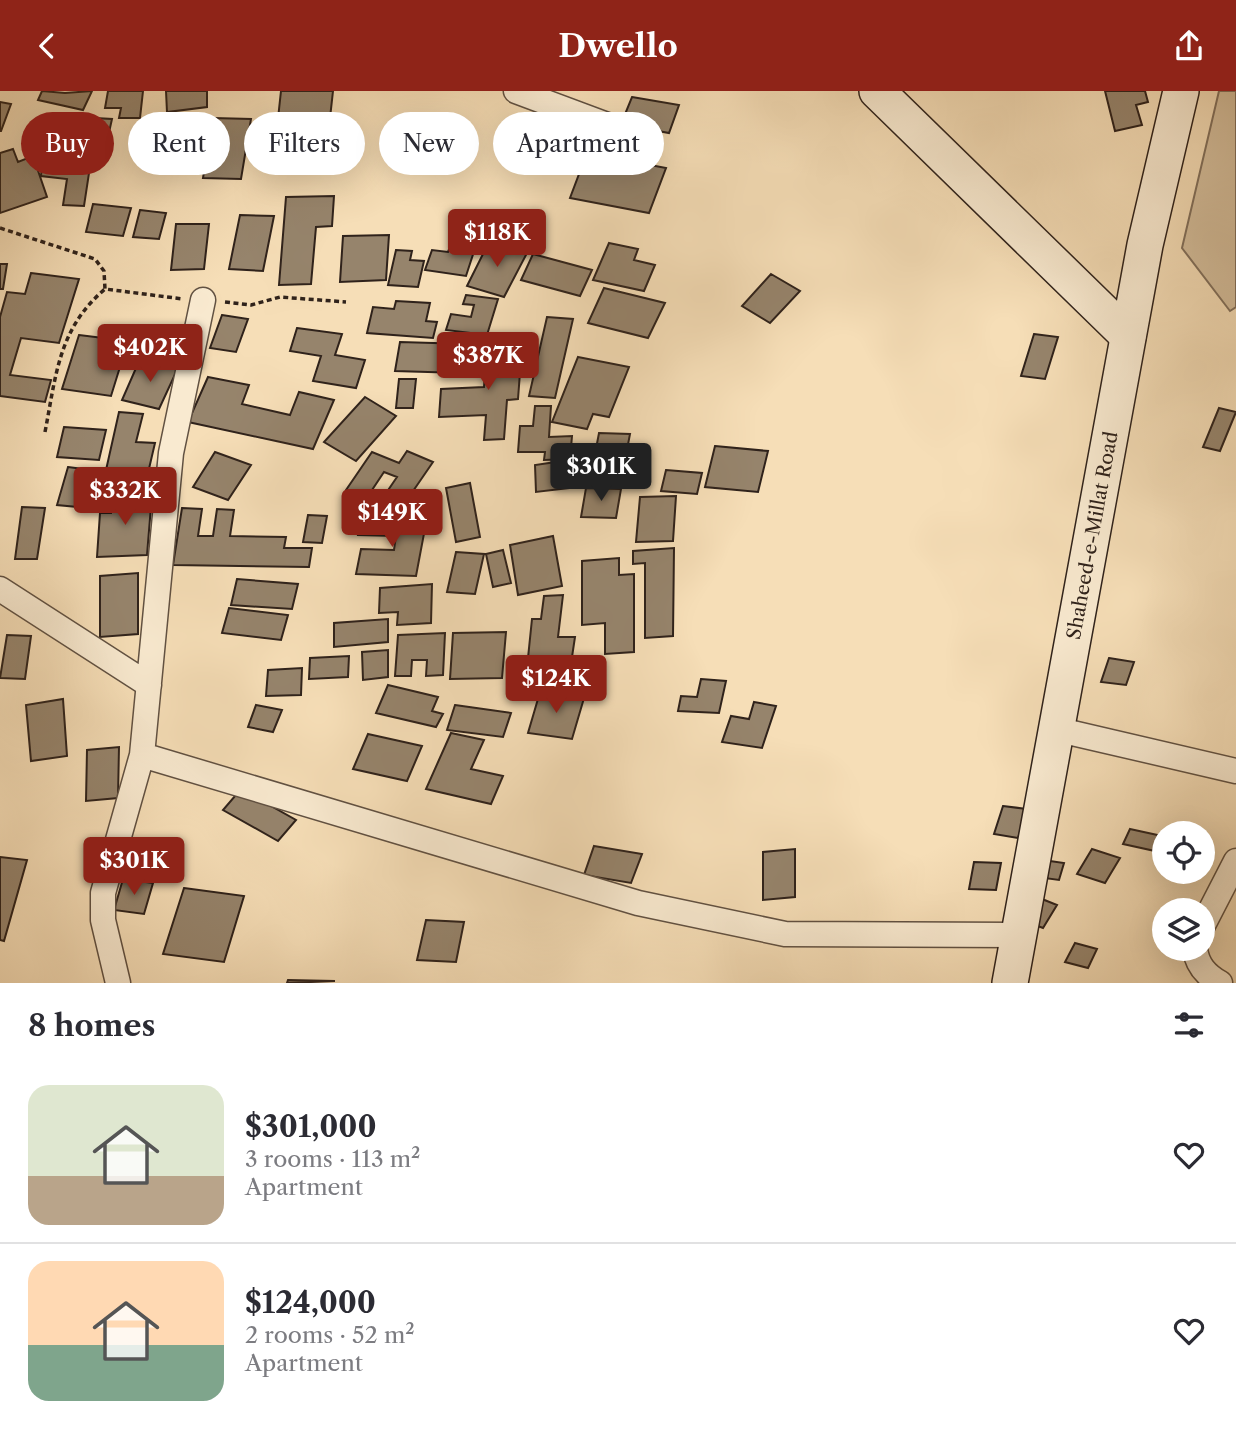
<!DOCTYPE html>
<html lang="en">
<head>
<meta charset="utf-8">
<style>
	body { margin:0; font-family:"Libre Caslon Text",serif; background:#f2f2f3; color:#2b2b33; height:100vh; display:flex; flex-direction:column; font-size:26px; white-space:nowrap }
	* { box-sizing:border-box; margin:0 }
	p { font-size:23px; color:#7c7c81 }
	.icon { flex:none; width:38px; height:38px; fill:none; stroke:currentColor; stroke-width:2; stroke-linecap:round; stroke-linejoin:round }
	.map { position:relative; height:892px; overflow:hidden }
	.panel { display:flex; flex-direction:column; background:#fff; flex:1 }
	.panel>* { flex:none }
	.hud { position:absolute; left:21px; top:21px; width:700px; height:63px; display:flex; gap:14px }
	.controls { position:absolute; left:1152px; top:730px; display:grid; gap:14px }
	.controls a { display:grid; place-items:center; width:63px; height:63px; border-radius:50%; background:#fff; box-shadow:0 7px 28px #0002; font-size:35px }
	.price { position:absolute; translate:-50% -60px; padding:0 16px; border-radius:7px; background:#8f2418; color:#fff; font-size:23px; line-height:46px; filter:drop-shadow(0 2px 4px #0008) }
	.price::after { content:''; position:absolute; left:50%; top:42px; width:21px; height:16px; margin-left:-10px; background:inherit; clip-path:polygon(0 0,100% 0,50% 100%) }
	.price.current { background:#222; color:#fff }
	ul { padding:0; list-style:none }
	li { display:flex; align-items:center; gap:21px; height:175px; padding:0 28px }
	li+li { border-top:2px solid #e1e1e2 }
	li span { display:grid; place-items:center; flex:none; width:196px; height:140px; border-radius:21px; color:#555 }
	li>.icon { margin-inline-start:auto }
	span .icon { width:84px; height:84px; fill:#fffc; stroke-width:1 }
	li b { font-size:30px }
	h2 { display:flex; justify-content:space-between; align-items:center; height:84px; padding:0 28px; font-size:30px }
	.tag { padding:0 24px; border-radius:32px; background:#fff; box-shadow:0 7px 28px #0002; font-size:24px; line-height:63px }
	.tag.current { background:#8f2418; color:#fff }
	header { display:flex; justify-content:space-between; align-items:center; height:91px; padding:0 28px; background:#8f2418; color:#fff; font-size:32px; font-weight:700 }
	.map>svg:first-child { display:block }
</style>
</head>
<body>
<header><svg class="icon" aria-label="back" viewBox="0 0 24 24"><path d="M15 5l-7 7 7 7"/></svg>Dwello<svg class="icon" aria-label="share" viewBox="0 0 24 24"><path d="M12 15V3M7 8l5-5 5 5M5 13v7h14v-7"/></svg></header>
<div class="map">
<svg width="1236" height="892" viewBox="0 0 1236 892">
	<rect width="100%" height="100%" fill="#f6deb7"/>
	<filter id="stains"><feTurbulence type="fractalNoise" baseFrequency=".00286" numOctaves="4"/><feColorMatrix values="0 0 0 0 .2 0 0 0 0 .09 0 0 0 0 .02 0 0 0 .5 -.17"/></filter>
	<radialGradient id="worn" r=".72"><stop offset=".6" stop-color="#630" stop-opacity="0"/><stop offset="1" stop-color="#630" stop-opacity=".3"/></radialGradient>
	<path fill="#d4be9c" stroke="#82705c" stroke-width="2" d="M1219,0H1236V216L1230,220L1182,157Z"/>
	<path fill="#96846c" stroke="#2f221b" stroke-width="2" d="M42,0L65,2L92,0L83,19L38,9Z
		M108,0H143L140,27H119L121,17H105Z
		M166,0H207V16L167,21Z
		M281,0H333L328,45L276,46Z
		M1105,0H1145L1148,11L1136,14L1142,34L1115,40Z
		M632,6L679,14L669,42L621,33Z
		M0,11L11,13L1,40H0Z
		M59,25L112,28L104,64L51,60Z
		M213,27L251,28L241,88L203,87Z
		M13,58L18,71L33,65L47,106L0,122V62Z
		M587,62L666,77L649,122L570,107Z
		M43,64L91,69L84,115L63,114L67,88L41,85Z
		M334,105L332,135L316,136L311,193L279,194L286,106Z
		M93,113L131,117L123,145L86,141Z
		M140,119L166,122L159,148L133,146Z
		M240,124L274,125L263,180L229,178Z
		M176,133H209L204,178L171,179Z
		M455,141L479,145L466,185L425,179L432,159L448,161Z
		M389,144L386,189L340,191L343,145Z
		M489,151L527,162L504,206L467,195Z
		M609,152L638,158L634,169L655,174L644,200L593,189Z
		M396,159L412,160L410,169L424,170L418,196L388,194Z
		M533,163L592,179L580,205L521,189Z
		M0,173H7L3,198H0Z
		M31,182L79,188L59,252L21,247L10,284L51,289L45,311L0,305V226L7,201L25,203Z
		M771,183L800,200L770,232L742,215Z
		M604,197L665,212L648,247L588,232Z
		M466,204L498,208L487,244L446,239L451,223L471,226L474,214L463,213Z
		M396,210L430,212L426,230L437,231L433,247L367,242L373,216L394,218Z
		M222,224L248,228L236,261L210,257Z
		M547,226L573,228L555,307L529,305Z
		M297,237L342,243L335,264L365,269L356,297L313,290L321,265L290,260Z
		M1034,243L1058,246L1045,288L1021,285Z
		M79,244L128,250L111,305L62,298Z
		M400,251L466,253L461,282L395,280Z
		M522,255L518,308L507,309L504,348L484,349L486,324L439,326L441,298L484,296L487,257Z
		M578,266L629,276L609,326L593,323L587,338L552,331Z
		M140,268L178,277L159,318L122,309Z
		M208,286L249,294L242,313L290,324L299,301L334,309L313,358L188,331Z
		M399,288H416L413,317H396Z
		M365,306L396,325L356,370L324,351Z
		M535,315H551L549,346L572,345L570,368L544,369L545,361H518L520,335H533Z
		M1219,317L1236,321L1220,360L1203,356Z
		M119,321L143,323L136,351L155,352L148,382L106,379Z
		M64,336L106,339L99,369L57,366Z
		M599,342L630,343L621,390L590,389Z
		M715,355L768,360L758,401L705,396Z
		M407,360L433,371L400,419L380,411L397,386L384,381L366,408L346,399L372,361L399,372Z
		M215,361L251,374L228,409L193,396Z
		M556,371V386L576,384L577,396L536,401L535,374Z
		M68,376L99,380L88,417L57,414Z
		M666,379L702,382L697,403L661,400Z
		M470,392L480,446L456,451L446,397Z
		M586,397L621,398L616,427L581,426Z
		M152,403L147,464L97,466L100,422H111L112,404Z
		M676,405L673,450L636,451L640,406Z
		M22,416L45,417L37,468H15Z
		M182,417L202,418L198,445H213L217,418L234,419L230,445L286,446L284,457H312L309,476L173,474Z
		M308,424L327,425L322,452L303,451Z
		M361,429L426,432L416,485L356,483L361,458L394,459L396,445L358,444Z
		M553,445L562,495L518,504L510,454Z
		M674,457L673,545L645,547V472L633,473V460Z
		M503,459L511,492L493,496L486,463Z
		M456,461L484,463L475,503L447,501Z
		M619,467V484L634,483V561L605,563V532L582,534V470Z
		M138,482V543L100,546V485Z
		M237,488L298,493L292,518L231,514Z
		M432,493L431,532L397,534L398,521L379,522L380,497Z
		M563,504L558,546H575L572,566L528,567L532,528H541L544,505Z
		M229,517L288,524L281,549L222,542Z
		M388,528V551L334,556V532Z
		M506,541L502,587L450,588L453,542Z
		M445,542L443,584L426,585L427,569H412L411,585H395L398,544Z
		M7,544L31,545L25,588L0,587Z
		M388,559V586L363,589L362,561Z
		M349,565L348,586L309,588L310,567Z
		M1109,567L1134,571L1126,594L1101,591Z
		M302,577L301,604L266,605L268,579Z
		M701,588L726,590L719,622L678,620L681,605L697,606Z
		M388,594L438,606L432,620L443,623L436,636L376,622Z
		M540,601L584,607L572,648L528,642Z
		M63,608L67,665L31,670L26,614Z
		M754,611L776,615L762,657L722,651L731,625L749,628Z
		M256,614L282,619L273,641L248,636Z
		M455,614L511,622L503,646L447,639Z
		M451,642L484,649L471,678L503,685L491,713L426,698Z
		M368,643L422,655L407,690L353,678Z
		M119,656L118,707L86,710L87,659Z
		M241,698L296,729L278,750L223,719Z
		M1003,715L1027,718L1018,747L994,743Z
		M1130,738L1162,745L1155,760L1123,753Z
		M594,755L642,763L631,792L584,784Z
		M795,758V806L763,809V761Z
		M1092,758L1120,767L1105,792L1077,783Z
		M0,766L27,769L4,850L0,849Z
		M1043,769L1064,772L1059,789L1037,786Z
		M974,771L1001,772L996,799L969,798Z
		M123,788L153,792L144,823L114,819Z
		M184,797L244,805L224,871L163,863Z
		M1042,808L1057,814L1043,837L1027,831Z
		M426,829L464,831L456,871L417,869Z
		M1075,852L1097,858L1088,877L1065,871Z
		M288,889L335,890L287,892Z"/>
	<g fill="none" stroke-linecap="round" stroke-linejoin="round">
		<g stroke="#615142" stroke-width="27">
			<path id="street" d="M516,0L607,34
				M0,498L149,594
				M1055,638L1236,680
				M142,664L638,812L785,843L1017,844
				M1202,836L1236,770
				M1195,858C1197,874 1206,884 1220,892
				M118,892L103,829V802L142,664L171,362L203,209"/>
		</g>
		<g stroke="#2f221b" stroke-width="38">
			<g id="secondary">
				<path d="M877,0L1128,245"/>
				<path id="s1" d="M1010,892L1145,154L1181,0"/>
			</g>
		</g>
		<path stroke="#2f221b" stroke-width="3.5" stroke-dasharray="5 3.5" stroke-linecap="butt" d="M0,137L95,168L104,180L105,198L183,208
			M225,211L251,214L280,206L346,211
			M45,341C56,285 58,238 105,198"/>
		<use href="#street" stroke="#f9ead0" stroke-width="24"/>
		<use href="#secondary" stroke="#f9ead0" stroke-width="35"/>
	</g>
	<g text-anchor="middle" dominant-baseline="central" stroke-width="6" stroke-linejoin="round" paint-order="stroke">
		<g font-size="19" fill="#2f221b" stroke="#f9ead0">
			<text stroke="none"><textPath href="#s1" startOffset="455">Shaheed-e-Millat Road</textPath></text>
		</g>
	</g>
	<rect width="100%" height="100%" filter="url(#stains)"/>
	<rect width="100%" height="100%" fill="url(#worn)"/>
</svg>
<div class="controls">
<a><svg class="icon" aria-label="locate" viewBox="0 0 24 24"><circle cx="12" cy="12" r="6"/><path d="M12 2v4M12 18v4M2 12h4M18 12h4"/></svg></a>
<a><svg class="icon" aria-label="layers" viewBox="0 0 24 24"><path d="M12 4l9 5-9 5-9-5zM3 14l9 5 9-5"/></svg></a>
</div>
<b class="price" style="left:497px;top:178px">$118K</b>
<b class="price" style="left:150px;top:293px">$402K</b>
<b class="price" style="left:488px;top:301px">$387K</b>
<b class="price current" style="left:601px;top:412px">$301K</b>
<b class="price" style="left:125px;top:436px">$332K</b>
<b class="price" style="left:392px;top:458px">$149K</b>
<b class="price" style="left:556px;top:624px">$124K</b>
<b class="price" style="left:134px;top:806px">$301K</b>
<div class="hud">
<a class="tag current">Buy</a>
<a class="tag">Rent</a>
<a class="tag">Filters</a>
<a class="tag">New</a>
<a class="tag">Apartment</a>
</div>
</div>
<section class="panel">
<h2>8 homes<svg class="icon" aria-label="filters" viewBox="0 0 24 24"><path d="M4 7h16M4 17h16"/><circle cx="9" cy="7" r="2"/><circle cx="15" cy="17" r="2"/></svg></h2>
<ul>
<li><span style="background:linear-gradient(#dfe7d0 65%,#b9a48a 0)"><svg class="icon" aria-label="home" viewBox="0 0 24 24"><path d="M3 11l9-7 9 7M6 9v11h12V9"/></svg></span><div><b>$301,000</b><p>3 rooms · 113 m²</p><p>Apartment</p></div><svg class="icon" aria-label="heart" viewBox="0 0 24 24"><path d="M12 20l-8-8c-3-5 5-10 8-4 3-6 11-1 8 4z"/></svg></li>
<li><span style="background:linear-gradient(#ffd9b3 60%,#7fa58c 0)"><svg class="icon" aria-label="home" viewBox="0 0 24 24"><path d="M3 11l9-7 9 7M6 9v11h12V9"/></svg></span><div><b>$124,000</b><p>2 rooms · 52 m²</p><p>Apartment</p></div><svg class="icon" aria-label="heart" viewBox="0 0 24 24"><path d="M12 20l-8-8c-3-5 5-10 8-4 3-6 11-1 8 4z"/></svg></li>
</ul>
</section>
</body>
</html>
